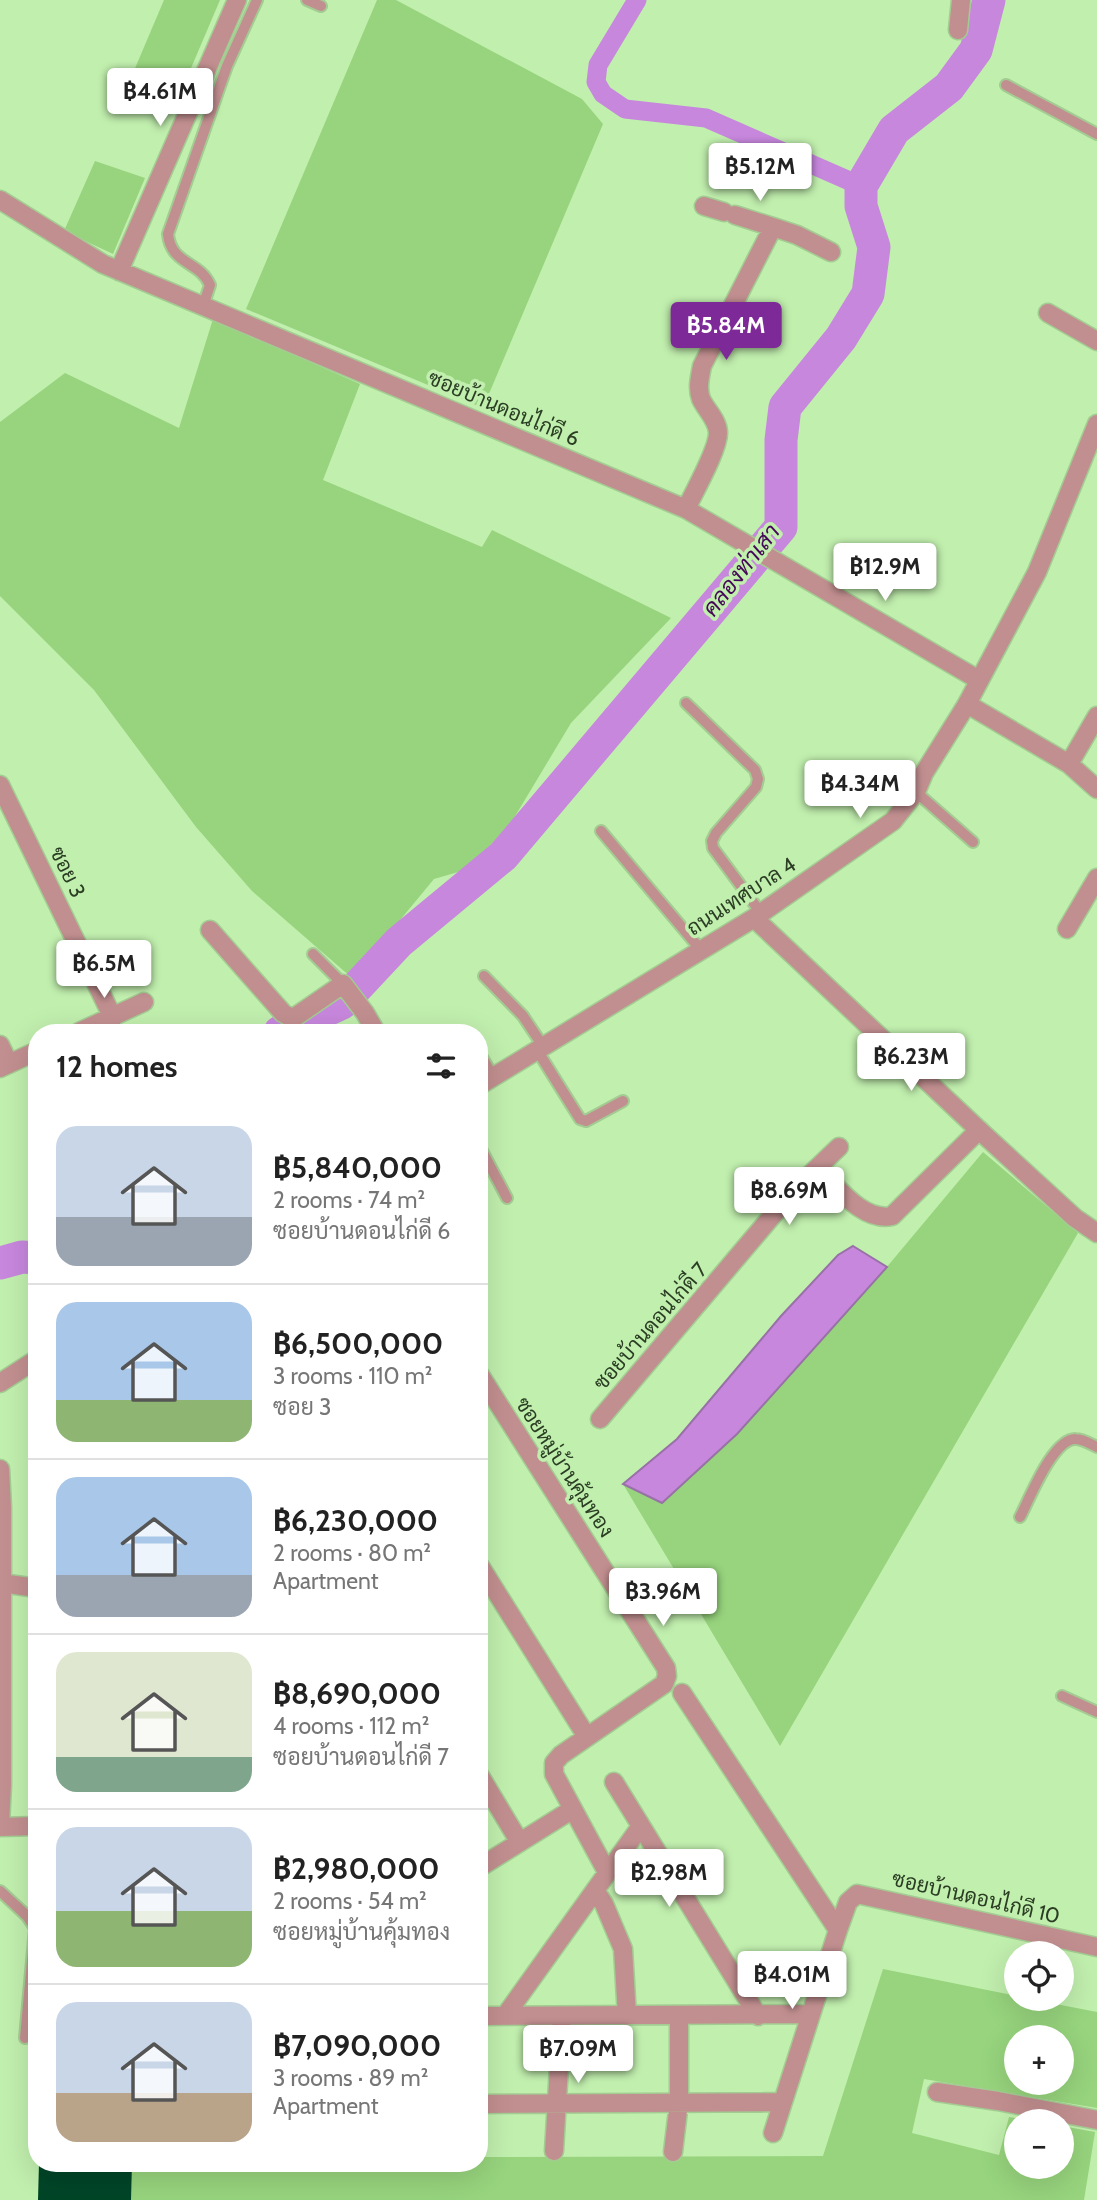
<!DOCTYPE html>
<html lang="en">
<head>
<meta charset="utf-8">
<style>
	body { margin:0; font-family:Cabin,Sarabun,sans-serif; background:#f2f2f2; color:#222; height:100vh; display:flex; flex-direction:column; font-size:26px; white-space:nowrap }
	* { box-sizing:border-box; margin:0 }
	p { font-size:23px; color:#767676 }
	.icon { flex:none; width:38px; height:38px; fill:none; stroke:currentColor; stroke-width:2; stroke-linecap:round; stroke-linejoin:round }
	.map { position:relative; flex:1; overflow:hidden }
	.side { position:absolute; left:28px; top:1024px; width:460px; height:1148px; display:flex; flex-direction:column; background:#fff; border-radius:28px; box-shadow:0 7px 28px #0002 }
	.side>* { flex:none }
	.fabs { position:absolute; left:1004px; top:1941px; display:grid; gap:14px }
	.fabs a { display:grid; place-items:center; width:70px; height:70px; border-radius:50%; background:#fff; box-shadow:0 7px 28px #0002; font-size:35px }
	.price { position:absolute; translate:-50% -60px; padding:0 16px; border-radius:7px; background:#fff; color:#222; font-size:23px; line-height:46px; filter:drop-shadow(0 2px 4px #0008) }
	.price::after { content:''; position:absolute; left:50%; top:42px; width:21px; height:16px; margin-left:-10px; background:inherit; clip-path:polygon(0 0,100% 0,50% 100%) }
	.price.active { background:#7d2998; color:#fff }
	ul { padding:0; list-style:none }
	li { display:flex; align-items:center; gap:21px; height:175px; padding:0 28px }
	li+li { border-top:2px solid #e0e0e0 }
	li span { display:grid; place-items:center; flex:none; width:196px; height:140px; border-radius:21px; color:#555 }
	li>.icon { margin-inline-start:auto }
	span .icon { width:84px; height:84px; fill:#fffc; stroke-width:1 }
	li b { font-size:30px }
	h2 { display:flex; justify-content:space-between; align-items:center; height:84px; padding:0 28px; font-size:30px }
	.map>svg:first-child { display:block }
</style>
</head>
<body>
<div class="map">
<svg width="1097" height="2200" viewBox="0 0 1097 2200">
	<rect width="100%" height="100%" fill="#c1efae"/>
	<path fill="#97d47d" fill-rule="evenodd" d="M164,0H220L180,94L133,73Z
		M377,0H396L582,99L603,124L483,408L246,309Z
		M95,161L145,178L113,254L64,231Z
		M213,319L360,384L323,480L482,547L492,530L671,618L571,723L508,828L465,870L434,879L352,978L252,891L196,827L94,690L0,596V422L65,373L179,428Z
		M983,1152L1078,1233L780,1746L623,1484L662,1503L737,1434L881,1274Z
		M883,1969L1017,1996V1998L1030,1999L1097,2012V2108L924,2079L912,2133L999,2155L1009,2117L1034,2121H1017V2166H1062V2126L1095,2132L1084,2200H127L128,2163H480V2157L823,2156ZM1017,2037H1062V2082H1017Z"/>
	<path fill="#c787dd" stroke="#9871a6" stroke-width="2" d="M853,1246L887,1267L737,1434L662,1503L623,1484L677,1439L781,1316L838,1255Z"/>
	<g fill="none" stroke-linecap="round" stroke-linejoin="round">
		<path stroke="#c787dd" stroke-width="19" d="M637,0L598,65L596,82L603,94L625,109L706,118L861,186"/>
		<path stroke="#c787dd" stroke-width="33" d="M280,1032L342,1003L399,942L503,856L781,527V440L785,407L841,338L868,294L874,247L861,206V186L894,130L949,87L976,50L989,0
			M0,1263L22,1257L37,1258"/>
	</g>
	<path fill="#004527" d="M39,2163H132L131,2200H38Z"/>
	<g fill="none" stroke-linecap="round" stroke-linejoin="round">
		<g stroke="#a3cc92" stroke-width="14">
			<path id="service" d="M307,0L321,6
				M1006,85L1097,134
				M203,306L210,285C200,261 171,265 168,234L227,66L257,0
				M686,703L755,770L758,779L756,787L716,833L712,841L713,848L761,913
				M916,792L973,842
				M601,831L701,950
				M313,954L343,984
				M484,976L523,1016L543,1046
				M537,1050L580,1119L586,1121L623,1101
				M480,1054L493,1076
				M480,1147L507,1198
				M1020,1517C1030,1498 1053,1438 1076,1439C1082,1439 1091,1444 1097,1447
				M1062,1696L1097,1712
				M0,1891L27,1916L35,1928L25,2038"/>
		</g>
		<g stroke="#a3cc92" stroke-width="21">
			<path id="minor" d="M958,30L961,0
				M0,200L103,264L686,509L979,680
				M704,206L724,212
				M735,215L773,227
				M119,271L237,0
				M1048,313L1097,341
				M686,509C694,492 718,450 718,433C718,420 706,410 701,399C697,388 700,377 702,366L773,227L797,235L831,252
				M967,704L1069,764L1097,789
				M1069,764L1097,716
				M0,785L113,1018
				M1067,929L1097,878
				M210,930L283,1013L290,1017H295L343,984L365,1013L376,1032
				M79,1032L144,1002
				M0,1045L9,1064
				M0,1068L37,1051
				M817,1168L839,1147
				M480,1375L666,1668L667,1676L664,1684L561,1755L554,1763V1774L607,1872
				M600,1419L795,1189L817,1168C837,1186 862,1222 892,1216L979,1130
				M480,1566L587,1737
				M1,1583L37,1588
				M682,1693L838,1930
				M480,1776L519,1841
				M614,1782L758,2016
				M0,1827L37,1826
				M480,1867L573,1809
				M595,1890L604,1904L623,1949L627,2016
				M480,2016L811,2014
				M505,2016L641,1826
				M937,2092L998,2101L1097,2120
				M480,2104L783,2102
				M773,2133L838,1930L848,1902L857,1894L1097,1947
				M554,2151L562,2016
				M673,2152L679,2102V2016"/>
		</g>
		<g stroke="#a3cc92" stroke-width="21">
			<path id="tertiary" d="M754,918L979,1130L1075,1218L1097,1233
				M480,1085L754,918L893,821L916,792L924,773L967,704L1037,572L1097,424
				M0,1383L37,1359
				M0,1469L2,1507V1785L0,1824"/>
		</g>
		<use href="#service" stroke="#c28f90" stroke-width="10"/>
		<use href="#minor" stroke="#c28f90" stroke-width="18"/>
		<use href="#tertiary" stroke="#c28f90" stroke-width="18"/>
	</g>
	<g text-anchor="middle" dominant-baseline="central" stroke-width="7" stroke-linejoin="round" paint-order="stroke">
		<g font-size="21" fill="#2b3e24" stroke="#c1efae">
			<text transform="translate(504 408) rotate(23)">ซอยบ้านดอนไก่ดี 6</text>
			<text transform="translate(68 872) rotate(64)">ซอย 3</text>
			<text transform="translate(741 896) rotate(-33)">ถนนเทศบาล 4</text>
			<text transform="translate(650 1326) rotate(-49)">ซอยบ้านดอนไก่ดี 7</text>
			<text transform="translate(565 1467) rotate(57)">ซอยหมู่บ้านคุ้มทอง</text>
			<text transform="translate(976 1897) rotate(13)">ซอยบ้านดอนไก่ดี 10</text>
		</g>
		<g font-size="23" font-style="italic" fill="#460758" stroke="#c1efae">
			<text transform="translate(741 570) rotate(-52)">คลองท่าเสา</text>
		</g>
	</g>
</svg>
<div class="fabs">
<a><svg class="icon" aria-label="locate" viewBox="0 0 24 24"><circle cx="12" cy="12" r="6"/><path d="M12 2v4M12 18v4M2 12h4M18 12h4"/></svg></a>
<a>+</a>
<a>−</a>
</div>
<b class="price" style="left:160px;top:128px">฿4.61M</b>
<b class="price" style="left:760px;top:203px">฿5.12M</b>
<b class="price active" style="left:726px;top:362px">฿5.84M</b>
<b class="price" style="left:885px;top:603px">฿12.9M</b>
<b class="price" style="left:860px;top:820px">฿4.34M</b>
<b class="price" style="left:104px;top:1000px">฿6.5M</b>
<b class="price" style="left:911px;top:1093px">฿6.23M</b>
<b class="price" style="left:789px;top:1227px">฿8.69M</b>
<b class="price" style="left:663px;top:1628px">฿3.96M</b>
<b class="price" style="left:669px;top:1909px">฿2.98M</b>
<b class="price" style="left:792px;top:2011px">฿4.01M</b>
<b class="price" style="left:578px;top:2085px">฿7.09M</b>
<section class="side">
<h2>12 homes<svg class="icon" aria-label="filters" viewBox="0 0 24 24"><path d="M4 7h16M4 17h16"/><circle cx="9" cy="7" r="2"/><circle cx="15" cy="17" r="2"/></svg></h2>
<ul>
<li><span style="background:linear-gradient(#c9d6e8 65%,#9aa5b1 0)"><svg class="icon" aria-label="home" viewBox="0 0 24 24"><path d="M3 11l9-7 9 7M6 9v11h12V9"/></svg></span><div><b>฿5,840,000</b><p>2 rooms · 74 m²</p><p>ซอยบ้านดอนไก่ดี 6</p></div></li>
<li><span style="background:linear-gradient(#a9c7e8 70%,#8fb573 0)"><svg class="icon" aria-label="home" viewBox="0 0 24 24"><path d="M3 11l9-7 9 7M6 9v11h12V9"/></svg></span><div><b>฿6,500,000</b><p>3 rooms · 110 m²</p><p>ซอย 3</p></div></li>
<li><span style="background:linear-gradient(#a9c7e8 70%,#9aa5b1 0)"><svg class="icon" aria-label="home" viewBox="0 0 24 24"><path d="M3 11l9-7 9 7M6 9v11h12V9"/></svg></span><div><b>฿6,230,000</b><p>2 rooms · 80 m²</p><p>Apartment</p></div></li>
<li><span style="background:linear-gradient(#dfe7d0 75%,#7fa58c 0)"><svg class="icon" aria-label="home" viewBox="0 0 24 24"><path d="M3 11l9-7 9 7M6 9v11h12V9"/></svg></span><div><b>฿8,690,000</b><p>4 rooms · 112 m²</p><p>ซอยบ้านดอนไก่ดี 7</p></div></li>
<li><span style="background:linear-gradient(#c9d6e8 60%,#8fb573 0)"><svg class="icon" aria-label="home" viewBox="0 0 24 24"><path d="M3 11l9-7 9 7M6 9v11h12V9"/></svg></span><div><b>฿2,980,000</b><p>2 rooms · 54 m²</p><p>ซอยหมู่บ้านคุ้มทอง</p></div></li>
<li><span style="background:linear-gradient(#c9d6e8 65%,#b9a48a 0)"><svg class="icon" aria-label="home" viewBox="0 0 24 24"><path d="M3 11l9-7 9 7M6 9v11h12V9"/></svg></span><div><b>฿7,090,000</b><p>3 rooms · 89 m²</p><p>Apartment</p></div></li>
</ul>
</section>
</div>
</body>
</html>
